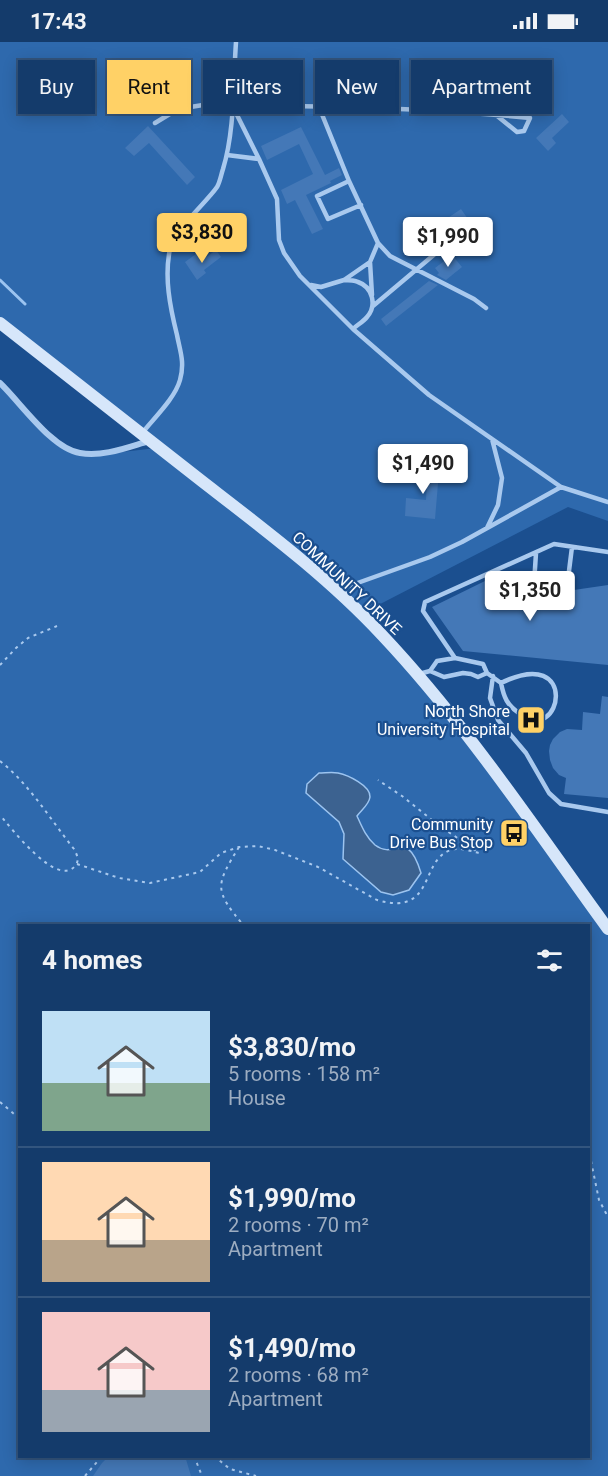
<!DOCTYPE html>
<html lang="en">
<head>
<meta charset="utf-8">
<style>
	body { margin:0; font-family:Roboto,sans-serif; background:#214673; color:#f1f3f6; height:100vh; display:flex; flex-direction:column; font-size:22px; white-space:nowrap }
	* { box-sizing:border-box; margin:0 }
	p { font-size:20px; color:#9dadc1 }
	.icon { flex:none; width:33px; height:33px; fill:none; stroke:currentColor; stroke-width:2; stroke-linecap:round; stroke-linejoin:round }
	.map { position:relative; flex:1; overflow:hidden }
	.sheet { position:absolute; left:18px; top:882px; width:572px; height:534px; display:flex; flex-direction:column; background:#143b6b; border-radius:0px; box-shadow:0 3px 15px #0003,0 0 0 2px #33557e }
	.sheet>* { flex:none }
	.banner { position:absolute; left:18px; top:18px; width:573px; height:54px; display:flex; gap:12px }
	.price { position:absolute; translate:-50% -51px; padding:0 14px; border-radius:6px; background:#fff; color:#222; font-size:20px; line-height:39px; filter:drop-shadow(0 2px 3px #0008) }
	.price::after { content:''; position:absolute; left:50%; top:36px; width:18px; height:14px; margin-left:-9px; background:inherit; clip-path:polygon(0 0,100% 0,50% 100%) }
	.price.selected { background:#ffd166; color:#111 }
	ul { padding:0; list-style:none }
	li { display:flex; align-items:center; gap:18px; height:150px; padding:0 24px }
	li+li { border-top:2px solid #33557e }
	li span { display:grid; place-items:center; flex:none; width:168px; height:120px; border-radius:0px; color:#555 }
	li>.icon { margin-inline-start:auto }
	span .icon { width:72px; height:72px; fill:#fffc; stroke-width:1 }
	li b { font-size:26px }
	h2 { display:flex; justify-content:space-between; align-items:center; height:72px; padding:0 24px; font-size:26px }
	.tag { padding:0 21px; border-radius:0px; background:#143b6b; box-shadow:0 3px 15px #0003,0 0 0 2px #33557e; font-size:21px; line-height:54px }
	.tag.selected { background:#ffd166; color:#111 }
	.status { display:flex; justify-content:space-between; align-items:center; height:42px; padding:0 30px; background:#143b6b; direction:ltr }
	.status svg { height:16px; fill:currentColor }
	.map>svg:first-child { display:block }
</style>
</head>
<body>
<div class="status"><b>17:43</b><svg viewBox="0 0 49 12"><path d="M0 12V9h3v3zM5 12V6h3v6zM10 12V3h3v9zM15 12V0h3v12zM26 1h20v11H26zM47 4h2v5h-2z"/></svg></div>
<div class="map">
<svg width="608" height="1434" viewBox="0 0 608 1434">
	<rect width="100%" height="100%" fill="#1b4f8f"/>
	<path fill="#2e69ad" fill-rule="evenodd" d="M0,0H608V479L568,465L357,574L420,639L608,887V1434H0V343L68,408L95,413L157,406L0,283ZM20,884H588V1414H20Z"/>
	<path fill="#3c6290" stroke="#9cc4f0" stroke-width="1.5" d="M319,731C325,731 332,730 338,731C348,733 371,744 370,755C369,763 361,768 357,774C362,785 366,795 375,803C396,819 407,785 421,831L409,848L393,853L381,850L343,817L344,792L339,780L306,751L307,742Z"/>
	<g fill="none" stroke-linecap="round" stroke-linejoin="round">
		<path stroke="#9cc4f0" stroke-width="3" d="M0,238L25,262"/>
	</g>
	<path fill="#4478b7" d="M441,24L452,28L439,58L428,54Z
		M562,72L569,80L552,96L556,101L548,109L536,96Z
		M148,84L195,135L187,143L149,101L134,114L125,106Z
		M301,85L325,133L339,126L342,133L330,139L331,141L306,153L323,187L312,192L295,158L287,162L281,148L313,132L299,102L267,118L261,104Z
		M461,167L470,180L423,212L414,199Z
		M216,208L221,215L204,228L206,231L197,238L185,220L196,212L201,219Z
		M452,213L462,225L446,238L437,233L439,231L435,226Z
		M429,239L438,243L386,284L381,277Z
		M408,427L439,430L435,477L405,474L406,456L426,458L427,440L407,438Z
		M487,538L530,543L533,546L538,544L563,547L567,549L608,543V623L463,609L432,565Z
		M602,654L608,655V756L564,752L566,736L559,733L553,726L550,718L549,709L550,703L553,697L560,690L567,687L582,688L583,670L600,672Z
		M109,1414H185L191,1434H93L102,1421Z"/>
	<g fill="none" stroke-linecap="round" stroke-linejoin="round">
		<path stroke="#a9c9ee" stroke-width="2" stroke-dasharray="3 4.5" stroke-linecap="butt" d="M0,623L16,606L28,596L57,584
			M0,719C30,743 50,777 74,807C77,813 80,818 75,824C57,846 11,786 0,773
			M239,805C215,844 214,848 244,884
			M77,822L119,836L150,841L200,830L221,811L239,805L258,804L275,808L318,825L377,858C436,875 419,818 451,808C459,805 470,809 479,811L437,782L402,754L378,738
			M0,1060L20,1077
			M591,1119L599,1158L608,1175
			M194,1414L202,1434
			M214,1414L230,1427L256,1434
			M85,1434L102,1414"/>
		<path stroke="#a9c9ee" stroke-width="4.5" d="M319,65L349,139L378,201L390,214L474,257L486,266
			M153,70L163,65L178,67
			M155,81L178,67L203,63C312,64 422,65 530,76L524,89L517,90L496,73
			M227,113L259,117L232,63
			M259,117L277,157L279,198L284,211L300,234L353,287L429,353L561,445L608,460
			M349,139L317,154L328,177L361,163
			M370,220L372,253
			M344,238C348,238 354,238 358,240C373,245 377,264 367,275C363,280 357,283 353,287
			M311,243L321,245L344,238L370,220L378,201
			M373,264L442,206
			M143,390C155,375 175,356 180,338C185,320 180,309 177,293C170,265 164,235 170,207C174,188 206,161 217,145C220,140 221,133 223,127C235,88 233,41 236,0
			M487,486L498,463L502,436L492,397
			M534,542L536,511
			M567,545L572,505
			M338,548L430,515L462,500L561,445
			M455,616L423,569L425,560L554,502L608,510
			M487,631L501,641C504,656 507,663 520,672C562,704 580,602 501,641
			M419,632L430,629L437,619L455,616L483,622L487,631L478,635L471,632L463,631L444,635L430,629
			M493,634L490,656L498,678L526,711L549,751L561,762L608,770"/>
		<path stroke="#a9c9ee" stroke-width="6" d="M0,341C21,361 52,407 80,411C104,415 128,405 149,399"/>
		<path stroke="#d6e6fa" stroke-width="12" d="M0,281C68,334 135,387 203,440C265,488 329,536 382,593C466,682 536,788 608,887"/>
	</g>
	<defs>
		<g id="hospital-square" transform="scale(1.5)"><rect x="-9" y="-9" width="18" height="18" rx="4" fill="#ffd166" stroke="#1b4f8f"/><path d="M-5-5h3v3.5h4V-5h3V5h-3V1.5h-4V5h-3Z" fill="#111"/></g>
		<g id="bus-square" transform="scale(1.5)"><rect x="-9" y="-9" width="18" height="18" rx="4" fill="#ffd166" stroke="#1b4f8f"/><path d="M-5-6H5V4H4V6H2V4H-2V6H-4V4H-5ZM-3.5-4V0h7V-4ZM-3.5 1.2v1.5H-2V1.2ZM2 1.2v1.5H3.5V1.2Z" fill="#111"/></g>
	</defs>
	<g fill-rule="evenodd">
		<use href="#hospital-square" x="531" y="678"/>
		<use href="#bus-square" x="514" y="791"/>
	</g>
	<g text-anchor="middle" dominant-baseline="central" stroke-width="4.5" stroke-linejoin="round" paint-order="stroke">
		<g font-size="16" fill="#fff" stroke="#1b4f8f">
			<text transform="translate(347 541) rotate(43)">COMMUNITY DRIVE</text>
		</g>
		<g font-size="16" fill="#fff" stroke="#1b4f8f" text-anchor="end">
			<text x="510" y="669">North Shore<tspan x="510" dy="18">University Hospital</tspan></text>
			<text x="493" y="782">Community<tspan x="493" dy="18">Drive Bus Stop</tspan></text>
		</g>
	</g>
</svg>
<b class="price selected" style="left:202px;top:222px">$3,830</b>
<b class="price" style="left:448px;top:226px">$1,990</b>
<b class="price" style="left:423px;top:453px">$1,490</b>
<b class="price" style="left:530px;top:580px">$1,350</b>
<div class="banner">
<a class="tag">Buy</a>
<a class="tag selected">Rent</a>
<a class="tag">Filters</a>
<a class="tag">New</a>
<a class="tag">Apartment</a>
</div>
<section class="sheet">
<h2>4 homes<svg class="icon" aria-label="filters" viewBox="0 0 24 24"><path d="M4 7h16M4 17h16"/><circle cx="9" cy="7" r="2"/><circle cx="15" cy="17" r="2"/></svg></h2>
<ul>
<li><span style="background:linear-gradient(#bfe0f5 60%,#7fa58c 0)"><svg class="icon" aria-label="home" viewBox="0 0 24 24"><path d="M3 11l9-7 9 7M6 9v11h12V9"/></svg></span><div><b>$3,830/mo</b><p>5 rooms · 158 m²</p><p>House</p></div></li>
<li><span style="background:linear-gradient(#ffd9b3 65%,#b9a48a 0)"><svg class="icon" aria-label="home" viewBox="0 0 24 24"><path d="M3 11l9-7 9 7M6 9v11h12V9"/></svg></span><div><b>$1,990/mo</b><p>2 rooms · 70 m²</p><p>Apartment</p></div></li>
<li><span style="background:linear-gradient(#f6c9c9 65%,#9aa5b1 0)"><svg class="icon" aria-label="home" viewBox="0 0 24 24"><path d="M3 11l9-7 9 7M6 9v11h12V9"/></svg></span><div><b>$1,490/mo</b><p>2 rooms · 68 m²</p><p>Apartment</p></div></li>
</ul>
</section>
</div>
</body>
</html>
